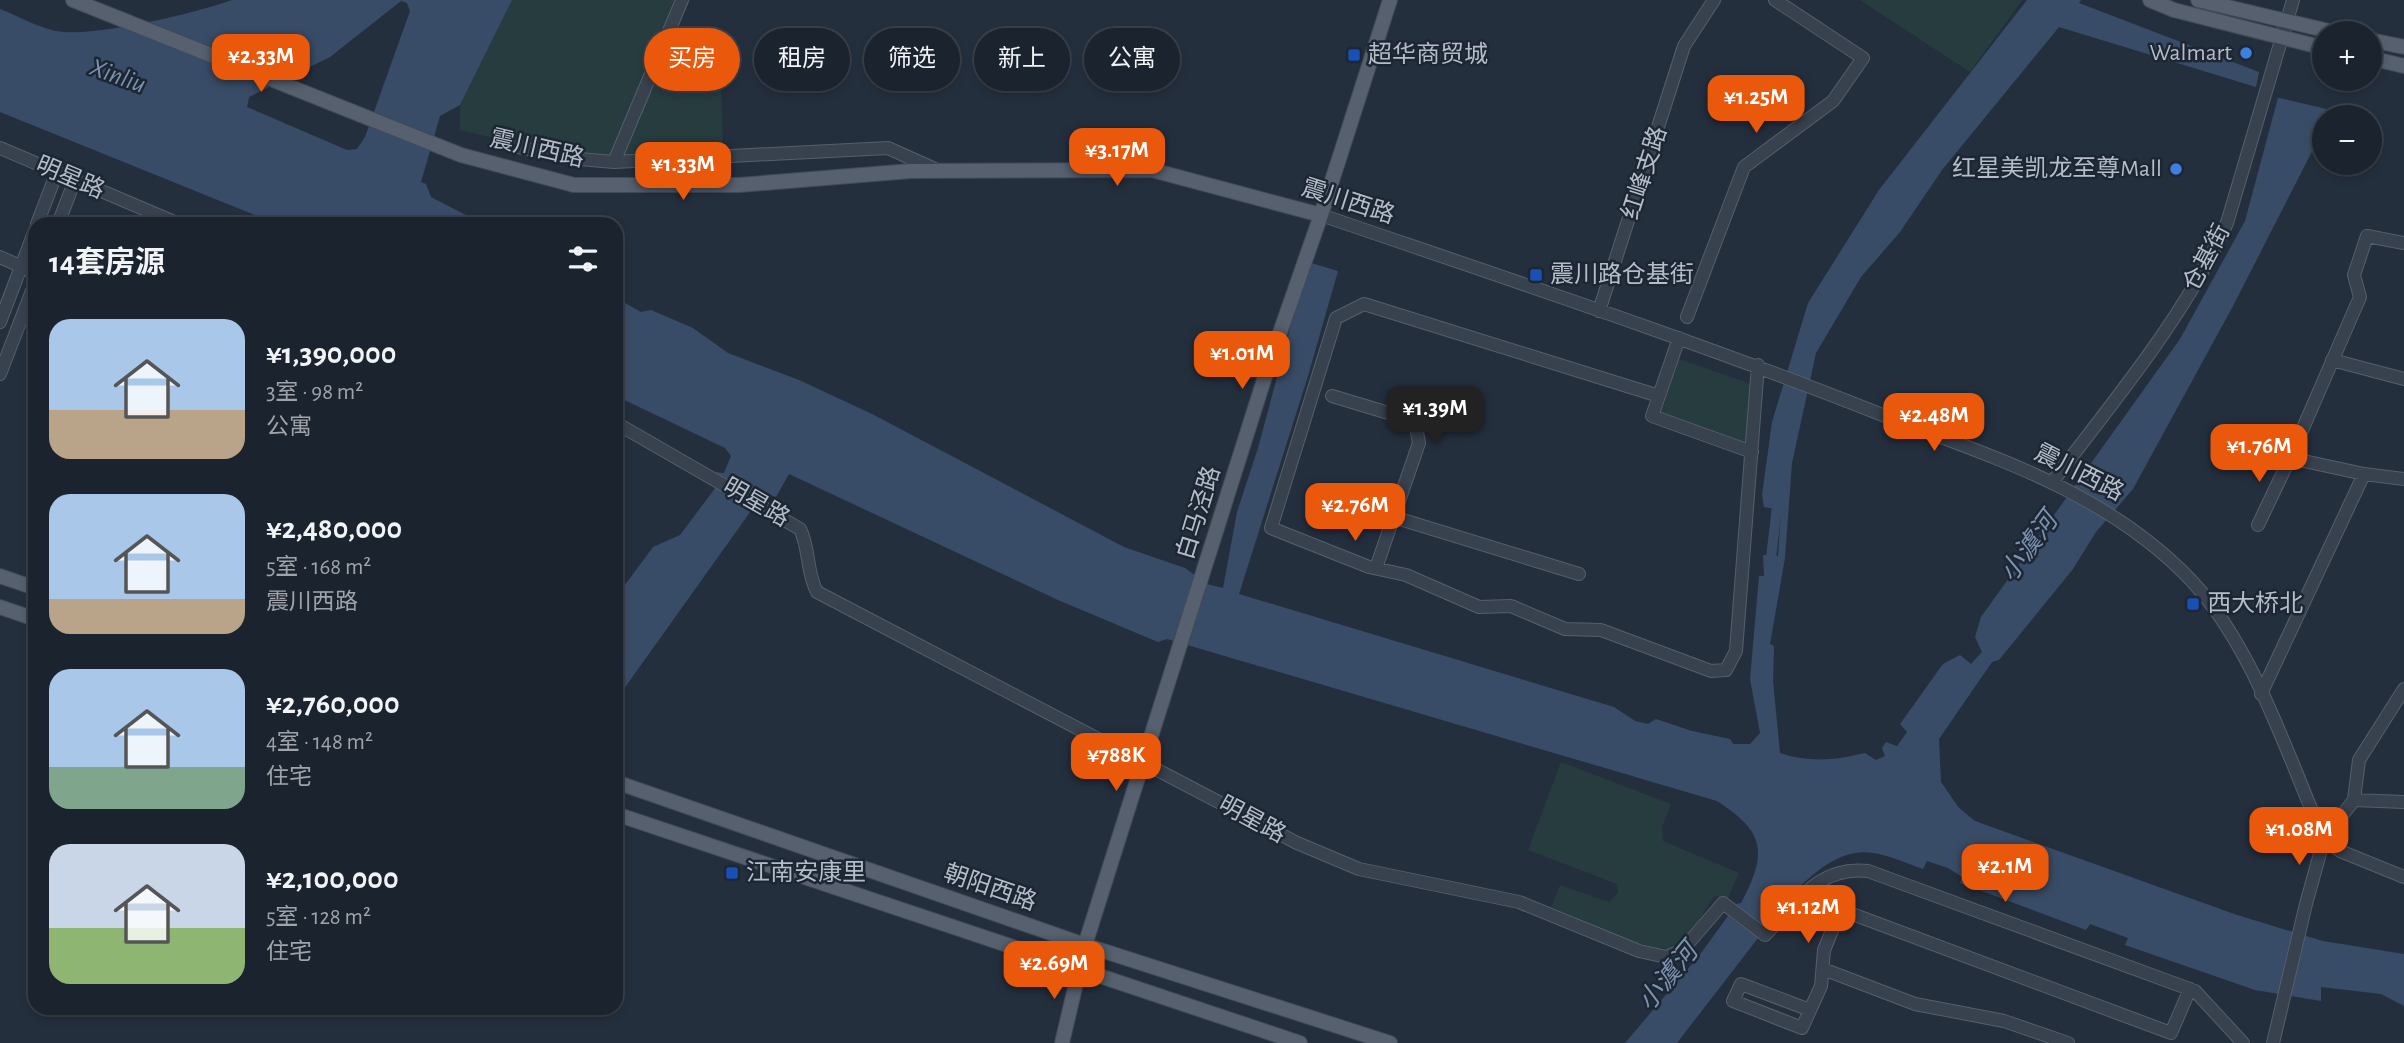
<!DOCTYPE html>
<html lang="zh">
<head>
<meta charset="utf-8">
<style>
	body { margin:0; font-family:"Alegreya Sans","Noto Sans SC",sans-serif; background:#282f3a; color:#f1f3f6; height:100vh; display:flex; flex-direction:column; font-size:26px; white-space:nowrap }
	* { box-sizing:border-box; margin:0 }
	p { font-size:23px; color:#a0a4aa }
	.icon { flex:none; width:38px; height:38px; fill:none; stroke:currentColor; stroke-width:2; stroke-linecap:round; stroke-linejoin:round }
	.map { position:relative; flex:1; overflow:hidden }
	.details { position:absolute; left:28px; top:217px; width:595px; height:798px; display:flex; flex-direction:column; background:#1b232e; border-radius:21px; box-shadow:0 4px 10px #0003,0 0 0 2px #39404a }
	.details>* { flex:none }
	.banner { position:absolute; left:644px; top:28px; width:665px; height:63px; display:flex; gap:14px }
	.fabs { position:absolute; left:2312px; top:21px; display:grid; gap:14px }
	.fabs a { display:grid; place-items:center; width:70px; height:70px; border-radius:50%; background:#1b232e; box-shadow:0 4px 10px #0003,0 0 0 2px #39404a; font-size:35px }
	.price { position:absolute; translate:-50% -60px; padding:0 16px; border-radius:14px; background:#ea580c; color:#fff; font-size:23px; line-height:46px; filter:drop-shadow(0 2px 4px #0008) }
	.price::after { content:''; position:absolute; left:50%; top:42px; width:21px; height:16px; margin-left:-10px; background:inherit; clip-path:polygon(0 0,100% 0,50% 100%) }
	.price.on { background:#222; color:#fff }
	ul { padding:0; list-style:none }
	li { display:flex; align-items:center; gap:21px; height:175px; padding:0 21px }
	li span { display:grid; place-items:center; flex:none; width:196px; height:140px; border-radius:21px; color:#555 }
	li>.icon { margin-inline-start:auto }
	span .icon { width:84px; height:84px; fill:#fffc; stroke-width:1 }
	li b { font-size:30px }
	h2 { display:flex; justify-content:space-between; align-items:center; height:84px; padding:0 21px; font-size:30px }
	.chip { padding:0 24px; border-radius:32px; background:#1b232e; box-shadow:0 4px 10px #0003,0 0 0 2px #39404a; font-size:24px; line-height:63px }
	.chip.on { background:#ea580c; color:#fff }
	.map>svg:first-child { display:block }
</style>
</head>
<body>
<div class="map">
<svg width="2404" height="1043" viewBox="0 0 2404 1043">
	<rect width="100%" height="100%" fill="#242f3e"/>
	<path fill="#263c3f" d="M512,0H674L610,157L519,144L460,130V105Z
		M1860,0H2022L1970,72Z
		M665,49L711,72L721,71L723,153L622,158Z
		M1679,359L1751,384L1747,443L1736,442L1661,413Z
		M1561,762L1671,804L1662,827L1663,841L1739,873L1728,898L1714,896C1703,913 1689,942 1668,948C1649,953 1573,916 1551,907L1560,885L1609,902L1618,893L1617,884L1528,850Z"/>
	<path fill="#394c67" fill-rule="evenodd" d="M232,0H512L460,105L440,116L421,182L426,184L431,197L483,224H277L0,112V9C18,16 37,27 56,31C93,38 196,13 232,0ZM401,1L407,3L410,11L365,137L357,149L347,150L247,107L249,97L330,57Z
		M2027,0H2081L2079,3L2259,72L2256,87L2059,27L1942,170L1900,232L1861,277L1816,353L1792,463L1785,558L1770,644L1774,646L1773,681L1780,753C1810,763 1836,760 1865,753L1876,760L1885,756L1882,748L1886,742L1897,746L1907,732L1900,724L1943,664L1960,655L1971,664L1982,652L1975,637L1981,617L2180,339L2245,221L2279,94L2324,33V79L2334,108L2330,117H2324V128L2233,306L2133,489L2096,532L2073,569L2025,628L1999,660L1992,662L1939,739L1941,782L1959,808L1975,821L2237,915L2323,941L2404,954V1006L2381,994L2321,987V1001L2255,990L2125,945L2128,938L2090,924L2086,930L1960,883L1962,877L1948,868L1927,861L1923,869C1902,862 1877,849 1855,853C1817,860 1788,900 1764,927L1736,904L1741,903C1768,852 1765,832 1717,801L1167,639L1158,642L1058,600L789,474L776,497L764,493V501L714,472L724,473L731,456L725,448L616,396V298L641,312L651,310L693,328L728,353L799,380L872,414L1124,547L1185,568L1207,584L1223,588L1237,512L1258,448L1308,262L1338,271L1308,376L1239,594L1614,707L1635,721L1648,724L1656,719L1692,731L1730,739L1733,744H1750L1760,733L1750,679L1759,576H1764L1763,555L1778,556L1781,510L1764,507L1762,495L1772,422L1808,303L1879,190Z
		M716,487L753,508L616,700V597L653,547L680,535Z
		M1728,916L1758,938L1677,1043H1625L1699,956Z"/>
	<path fill="#242f3e" d="M2304,0H2371L2360,33H2324V79H2346L2335,111L2275,97Z"/>
	<g fill="none" stroke-linecap="round" stroke-linejoin="round">
		<path stroke="#394c67" stroke-width="10" d="M1770,567L1778,497"/>
		<g stroke="#565f6c" stroke-width="14">
			<path id="minor" d="M518,147L568,158L614,162L888,148L937,170
				M0,148L179,224
				M614,162L682,0
				M1321,215C1508,279 1696,341 1880,414C1989,456 2097,488 2182,571C2252,639 2285,751 2324,839L2340,851L2404,877
				M37,224L57,172
				M58,224L75,180
				M0,257L35,273
				M1599,311L1684,46L1714,0
				M1687,317L1744,167L1833,101L1863,58L1775,0
				M0,322L35,230
				M1679,338L1659,396L1364,304L1336,318L1271,528L1369,567L1406,575L1479,607L1511,606L1565,629L1601,630L1711,671L1726,670L1736,651L1758,365
				M2332,360L2404,379
				M0,374L35,283
				M1332,396L1415,421L1419,443L1376,568
				M1659,396L1652,416L1752,452
				M616,423L800,529C810,549 806,571 817,592L1297,843L1359,869L1519,902L1639,951L1666,957L1680,951L1691,940L1723,903L1765,935C1797,903 1819,865 1868,871L2195,991L2243,1043
				M2364,474L2404,479
				M2053,481C2115,399 2184,318 2227,223L2293,0
				M1315,493L1579,574
				M2258,525L2290,458
				M2261,694L2364,474L2290,458L2360,297L2354,275L2367,236L2404,243
				M2354,800L2359,760L2404,689
				M1804,896L2171,1033L2190,989
				M1823,969L1915,1004L2004,1021L2068,1043
				M1810,1010L1741,984L1733,1001L1802,1028L1821,986L1824,950L1841,909
				M2273,1043L2306,904L2324,839L2354,800L2404,802"/>
		</g>
		<g stroke="#414a57" stroke-width="16">
			<path id="major" d="M73,0L461,155L574,185H739L911,171L1152,170L1321,215
				M2150,0L2174,10L2324,48
				M2198,0L2337,33
				M2370,40L2404,47
				M2370,58L2404,66
				M0,576L35,588
				M0,607L35,619
				M616,782L1085,945L1390,1043
				M616,814L1300,1043
				M1062,1043L1085,945L1268,367L1321,215L1390,0"/>
		</g>
		<use href="#minor" stroke="#38414e" stroke-width="12"/>
		<use href="#major" stroke="#56606e" stroke-width="14"/>
	</g>
	<g fill="#3f7fe0" stroke="#1d2633" stroke-width="2.5">
		<circle cx="2246" cy="53" r="7"/>
		<circle cx="2176" cy="169" r="7"/>
	</g>
	<g fill="#1a4fb4" stroke="#1d2633" stroke-width="2.5">
		<rect x="1347" y="48" width="14" height="14" rx="3.5"/>
		<rect x="1529" y="268" width="14" height="14" rx="3.5"/>
		<rect x="2186" y="597" width="14" height="14" rx="3.5"/>
		<rect x="725" y="866" width="14" height="14" rx="3.5"/>
	</g>
	<g text-anchor="middle" dominant-baseline="central" stroke-width="5" stroke-linejoin="round" paint-order="stroke">
		<g font-size="24" fill="#b4bcc9" stroke="#1d2633" text-anchor="start">
			<text x="2232" y="53" text-anchor="end">Walmart</text>
			<text x="1368" y="55">超华商贸城</text>
			<text x="2162" y="169" text-anchor="end">红星美凯龙至尊Mall</text>
			<text x="1550" y="275">震川路仓基街</text>
			<text x="2207" y="604">西大桥北</text>
			<text x="746" y="873">江南安康里</text>
		</g>
		<g font-size="24" fill="#b4bcc9" stroke="#1d2633">
			<text transform="translate(537 149) rotate(13)">震川西路</text>
			<text transform="translate(1645 173) rotate(-72)">红峰支路</text>
			<text transform="translate(70 178) rotate(23)">明星路</text>
			<text transform="translate(1348 202) rotate(18)">震川西路</text>
			<text transform="translate(2207 258) rotate(-62)">仓基街</text>
			<text transform="translate(2079 473) rotate(27)">震川西路</text>
			<text transform="translate(756 503) rotate(30)">明星路</text>
			<text transform="translate(1199 513) rotate(-73)">白马泾路</text>
			<text transform="translate(1252 820) rotate(28)">明星路</text>
			<text transform="translate(990 888) rotate(19)">朝阳西路</text>
		</g>
		<g font-size="26" font-style="italic" fill="#7c92b1" stroke="#1d2633">
			<text transform="translate(118 76) rotate(20)">Xinliu</text>
			<text transform="translate(2029 547) rotate(-54)">小澞河</text>
			<text transform="translate(1668 977) rotate(-51)">小澞河</text>
		</g>
	</g>
</svg>
<div class="fabs">
<a>+</a>
<a>−</a>
</div>
<b class="price" style="left:261px;top:94px">¥2.33M</b>
<b class="price" style="left:1756px;top:135px">¥1.25M</b>
<b class="price" style="left:1117px;top:188px">¥3.17M</b>
<b class="price" style="left:683px;top:202px">¥1.33M</b>
<b class="price" style="left:1242px;top:391px">¥1.01M</b>
<b class="price on" style="left:1435px;top:446px">¥1.39M</b>
<b class="price" style="left:1934px;top:453px">¥2.48M</b>
<b class="price" style="left:2259px;top:484px">¥1.76M</b>
<b class="price" style="left:1355px;top:543px">¥2.76M</b>
<b class="price" style="left:1116px;top:793px">¥788K</b>
<b class="price" style="left:2299px;top:867px">¥1.08M</b>
<b class="price" style="left:2005px;top:904px">¥2.1M</b>
<b class="price" style="left:1808px;top:945px">¥1.12M</b>
<b class="price" style="left:1054px;top:1001px">¥2.69M</b>
<div class="banner">
<a class="chip on">买房</a>
<a class="chip">租房</a>
<a class="chip">筛选</a>
<a class="chip">新上</a>
<a class="chip">公寓</a>
</div>
<section class="details">
<h2>14套房源<svg class="icon" aria-label="filters" viewBox="0 0 24 24"><path d="M4 7h16M4 17h16"/><circle cx="9" cy="7" r="2"/><circle cx="15" cy="17" r="2"/></svg></h2>
<ul>
<li><span style="background:linear-gradient(#a9c7e8 65%,#b9a48a 0)"><svg class="icon" aria-label="home" viewBox="0 0 24 24"><path d="M3 11l9-7 9 7M6 9v11h12V9"/></svg></span><div><b>¥1,390,000</b><p>3室 · 98 m²</p><p>公寓</p></div></li>
<li><span style="background:linear-gradient(#a9c7e8 75%,#b9a48a 0)"><svg class="icon" aria-label="home" viewBox="0 0 24 24"><path d="M3 11l9-7 9 7M6 9v11h12V9"/></svg></span><div><b>¥2,480,000</b><p>5室 · 168 m²</p><p>震川西路</p></div></li>
<li><span style="background:linear-gradient(#a9c7e8 70%,#7fa58c 0)"><svg class="icon" aria-label="home" viewBox="0 0 24 24"><path d="M3 11l9-7 9 7M6 9v11h12V9"/></svg></span><div><b>¥2,760,000</b><p>4室 · 148 m²</p><p>住宅</p></div></li>
<li><span style="background:linear-gradient(#c9d6e8 60%,#8fb573 0)"><svg class="icon" aria-label="home" viewBox="0 0 24 24"><path d="M3 11l9-7 9 7M6 9v11h12V9"/></svg></span><div><b>¥2,100,000</b><p>5室 · 128 m²</p><p>住宅</p></div></li>
</ul>
</section>
</div>
</body>
</html>
